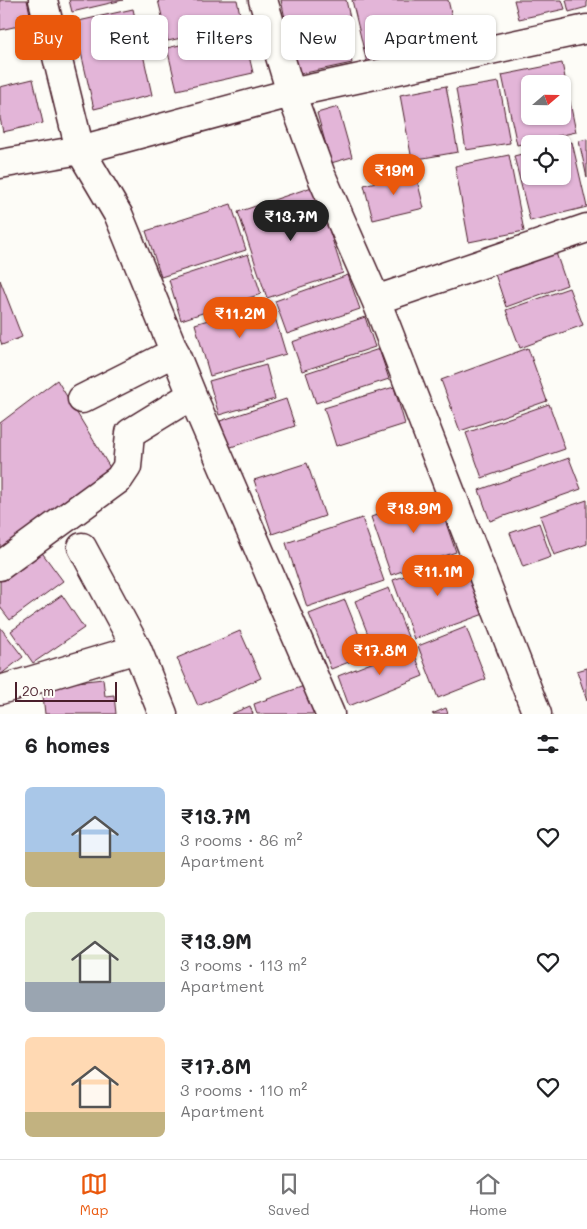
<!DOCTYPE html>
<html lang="en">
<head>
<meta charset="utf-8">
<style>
	body { margin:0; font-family:Mali,sans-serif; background:#f6f6f6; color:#202124; height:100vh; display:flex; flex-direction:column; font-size:19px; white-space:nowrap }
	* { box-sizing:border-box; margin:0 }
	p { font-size:16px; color:#757577 }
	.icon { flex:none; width:28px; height:28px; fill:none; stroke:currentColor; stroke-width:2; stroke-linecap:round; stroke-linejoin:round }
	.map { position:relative; height:714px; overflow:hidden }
	.panel { display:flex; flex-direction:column; background:#fff; flex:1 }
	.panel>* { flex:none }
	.top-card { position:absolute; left:15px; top:15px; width:558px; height:45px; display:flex; gap:10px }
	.needle { width:32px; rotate:70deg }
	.fabs { position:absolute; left:521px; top:75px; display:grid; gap:10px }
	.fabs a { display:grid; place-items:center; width:50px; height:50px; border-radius:8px; background:#fff; box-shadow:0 1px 4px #0004; font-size:25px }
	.scale { position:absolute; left:15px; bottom:12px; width:102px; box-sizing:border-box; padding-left:5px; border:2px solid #4a1f2b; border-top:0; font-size:14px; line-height:18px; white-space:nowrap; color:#4a1f2b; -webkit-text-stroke:4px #fdfcf7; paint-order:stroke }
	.price { position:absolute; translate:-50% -42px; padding:0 11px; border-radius:18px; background:#ea580c; color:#fff; font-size:16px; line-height:32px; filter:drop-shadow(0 1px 2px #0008) }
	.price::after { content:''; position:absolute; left:50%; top:30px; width:15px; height:11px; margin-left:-8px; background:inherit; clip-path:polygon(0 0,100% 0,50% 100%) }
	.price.current { background:#222; color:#fff }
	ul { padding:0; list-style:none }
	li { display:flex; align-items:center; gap:15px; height:125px; padding:0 25px }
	li span { display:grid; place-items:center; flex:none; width:140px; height:100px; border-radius:8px; color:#555 }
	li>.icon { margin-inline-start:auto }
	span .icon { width:60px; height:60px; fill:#fffc; stroke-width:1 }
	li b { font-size:21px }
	h2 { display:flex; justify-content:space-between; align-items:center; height:60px; padding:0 25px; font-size:21px }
	.tag { padding:0 18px; border-radius:8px; background:#fff; box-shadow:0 1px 4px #0004; font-size:18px; line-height:45px }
	.tag.current { background:#ea580c; color:#fff }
	.tab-bar { display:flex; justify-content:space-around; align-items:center; height:70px; border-top:1px solid #e0e0e0; background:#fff; font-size:14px; color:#757577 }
	.tab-bar a { display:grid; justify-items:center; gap:2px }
	.tab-bar .current { color:#ea580c }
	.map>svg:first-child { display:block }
</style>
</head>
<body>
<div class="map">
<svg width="587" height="714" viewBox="0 0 587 714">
	<rect width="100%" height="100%" fill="#fdfcf7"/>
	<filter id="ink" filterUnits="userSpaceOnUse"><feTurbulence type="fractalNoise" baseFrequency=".02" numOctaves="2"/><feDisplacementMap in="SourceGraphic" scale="10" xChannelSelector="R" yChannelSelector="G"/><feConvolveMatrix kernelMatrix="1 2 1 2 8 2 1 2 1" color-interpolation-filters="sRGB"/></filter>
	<g filter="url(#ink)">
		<path fill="#e3b5d8" stroke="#4a1f2b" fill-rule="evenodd" d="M0,0H27L32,23L0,30Z
			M69,0H123L72,12Z
			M158,0H237L242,24L168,41Z
			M281,0H346L350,18L288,32Z
			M352,0H448L458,42L367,63Z
			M514,0H562L565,9L519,19Z
			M566,0H587V7L569,12Z
			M133,9L152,95L94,109L74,22Z
			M343,24L352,63L296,75L287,37Z
			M243,30L253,73L177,90L167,48Z
			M562,63L576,132L517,145L502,75ZM530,84H562V116H530Z
			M33,79L43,123L3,132L0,118V87Z
			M499,82L510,143L466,150L456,89Z
			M446,86L458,152L412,160L400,95Z
			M338,107L352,157L331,163L317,113Z
			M587,139V178L579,141Z
			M572,142L587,207L530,221L514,156L530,152V176H562V144Z
			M509,155L524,231L469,242L455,166Z
			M415,172L424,208L373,220L364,185Z
			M315,186L343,273L267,298L238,212Z
			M231,204L246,250L161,277L146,231Z
			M555,250L567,285L506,307L494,271Z
			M248,254L261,294L181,320L169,280Z
			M348,275L360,309L287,334L275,301Z
			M0,280L22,337L2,345L0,339Z
			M569,288L583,325L520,348L506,310Z
			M270,301L286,354L210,376L195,324Z
			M365,317L375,347L302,371L292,342Z
			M528,348L547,401L460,431L441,380Z
			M379,349L389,379L316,403L306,373Z
			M266,365L275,399L219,415L209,381Z
			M57,380L112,471L0,553V423Z
			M394,387L405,424L336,446L324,408Z
			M286,399L295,426L228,448L220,421Z
			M549,404L565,449L482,478L466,433Z
			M569,458L581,489L490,521L479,490Z
			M307,463L325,516L272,534L254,480Z
			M436,494L456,552L391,575L371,517Z
			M587,500V544L554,555L540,516Z
			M362,518L384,581L307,607L286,543Z
			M539,523L551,557L523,567L510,533Z
			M40,550L63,581L10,620L0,607V579Z
			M463,556L484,614L414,639L393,580Z
			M389,588L410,642L376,655L355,601Z
			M62,595L84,628L33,663L11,631Z
			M345,600L367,655L331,669L309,614Z
			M0,627L23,657L0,675Z
			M466,627L486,679L438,698L418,646Z
			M240,631L261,678L198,706L177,658Z
			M412,647L423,676L349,706L338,676Z
			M587,668V701L577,671Z
			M103,679L105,696L114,695L116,714H45L42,686Z
			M304,686L314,714H257L254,704Z
			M250,706L253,714H231Z
			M446,708L448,714H432Z"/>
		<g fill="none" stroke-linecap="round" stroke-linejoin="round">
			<g stroke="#4a1f2b" stroke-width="31">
				<path id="minor" d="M43,0L80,150L119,216L192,395L330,714
					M263,0L291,93L321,175L376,300L537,714
					M0,164L80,150L291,93L587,29
					M376,300L587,228
					M82,399L175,352
					M82,547L137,649L163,714
					M0,566L119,479L127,467L130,433L192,395
					M0,690L137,649"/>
			</g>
			<use href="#minor" stroke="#fdfcf7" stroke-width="28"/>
		</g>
	</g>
</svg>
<div class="fabs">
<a><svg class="needle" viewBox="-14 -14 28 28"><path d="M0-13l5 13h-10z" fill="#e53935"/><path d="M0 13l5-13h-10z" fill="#757577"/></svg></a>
<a><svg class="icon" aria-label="locate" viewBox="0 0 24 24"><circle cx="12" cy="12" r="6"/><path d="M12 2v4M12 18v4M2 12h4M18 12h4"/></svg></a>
</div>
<div class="scale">20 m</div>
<b class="price" style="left:394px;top:196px">₹19M</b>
<b class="price current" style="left:291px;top:242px">₹13.7M</b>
<b class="price" style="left:240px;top:339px">₹11.2M</b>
<b class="price" style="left:414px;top:534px">₹13.9M</b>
<b class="price" style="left:438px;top:597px">₹11.1M</b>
<b class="price" style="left:380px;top:676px">₹17.8M</b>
<div class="top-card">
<a class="tag current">Buy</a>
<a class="tag">Rent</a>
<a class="tag">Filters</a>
<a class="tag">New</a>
<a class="tag">Apartment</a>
</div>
</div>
<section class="panel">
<h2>6 homes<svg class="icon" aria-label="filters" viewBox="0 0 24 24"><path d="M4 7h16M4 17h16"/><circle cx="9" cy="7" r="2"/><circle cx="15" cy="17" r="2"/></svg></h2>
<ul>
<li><span style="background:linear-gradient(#a9c7e8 65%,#c2b280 0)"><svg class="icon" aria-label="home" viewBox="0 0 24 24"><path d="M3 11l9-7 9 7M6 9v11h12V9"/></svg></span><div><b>₹13.7M</b><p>3 rooms · 86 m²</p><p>Apartment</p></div><svg class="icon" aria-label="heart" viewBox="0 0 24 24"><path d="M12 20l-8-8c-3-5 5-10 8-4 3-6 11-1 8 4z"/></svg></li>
<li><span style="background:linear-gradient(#dfe7d0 70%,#9aa5b1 0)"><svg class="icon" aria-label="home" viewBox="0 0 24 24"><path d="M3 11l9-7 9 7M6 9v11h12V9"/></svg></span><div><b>₹13.9M</b><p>3 rooms · 113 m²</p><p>Apartment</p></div><svg class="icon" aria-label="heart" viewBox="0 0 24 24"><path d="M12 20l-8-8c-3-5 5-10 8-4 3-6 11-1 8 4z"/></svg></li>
<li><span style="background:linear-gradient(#ffd9b3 75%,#c2b280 0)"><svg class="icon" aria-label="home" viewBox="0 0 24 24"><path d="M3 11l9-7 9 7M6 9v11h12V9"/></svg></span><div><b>₹17.8M</b><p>3 rooms · 110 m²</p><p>Apartment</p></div><svg class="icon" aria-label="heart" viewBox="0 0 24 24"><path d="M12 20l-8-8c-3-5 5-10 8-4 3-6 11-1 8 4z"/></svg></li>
</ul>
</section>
<nav class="tab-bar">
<a class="current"><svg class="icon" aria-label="map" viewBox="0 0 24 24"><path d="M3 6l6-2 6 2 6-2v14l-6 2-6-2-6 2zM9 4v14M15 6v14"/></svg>Map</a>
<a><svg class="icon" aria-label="saved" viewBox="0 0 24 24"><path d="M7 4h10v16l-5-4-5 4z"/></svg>Saved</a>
<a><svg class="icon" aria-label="home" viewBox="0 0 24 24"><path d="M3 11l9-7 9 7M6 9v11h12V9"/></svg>Home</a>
</nav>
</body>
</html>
